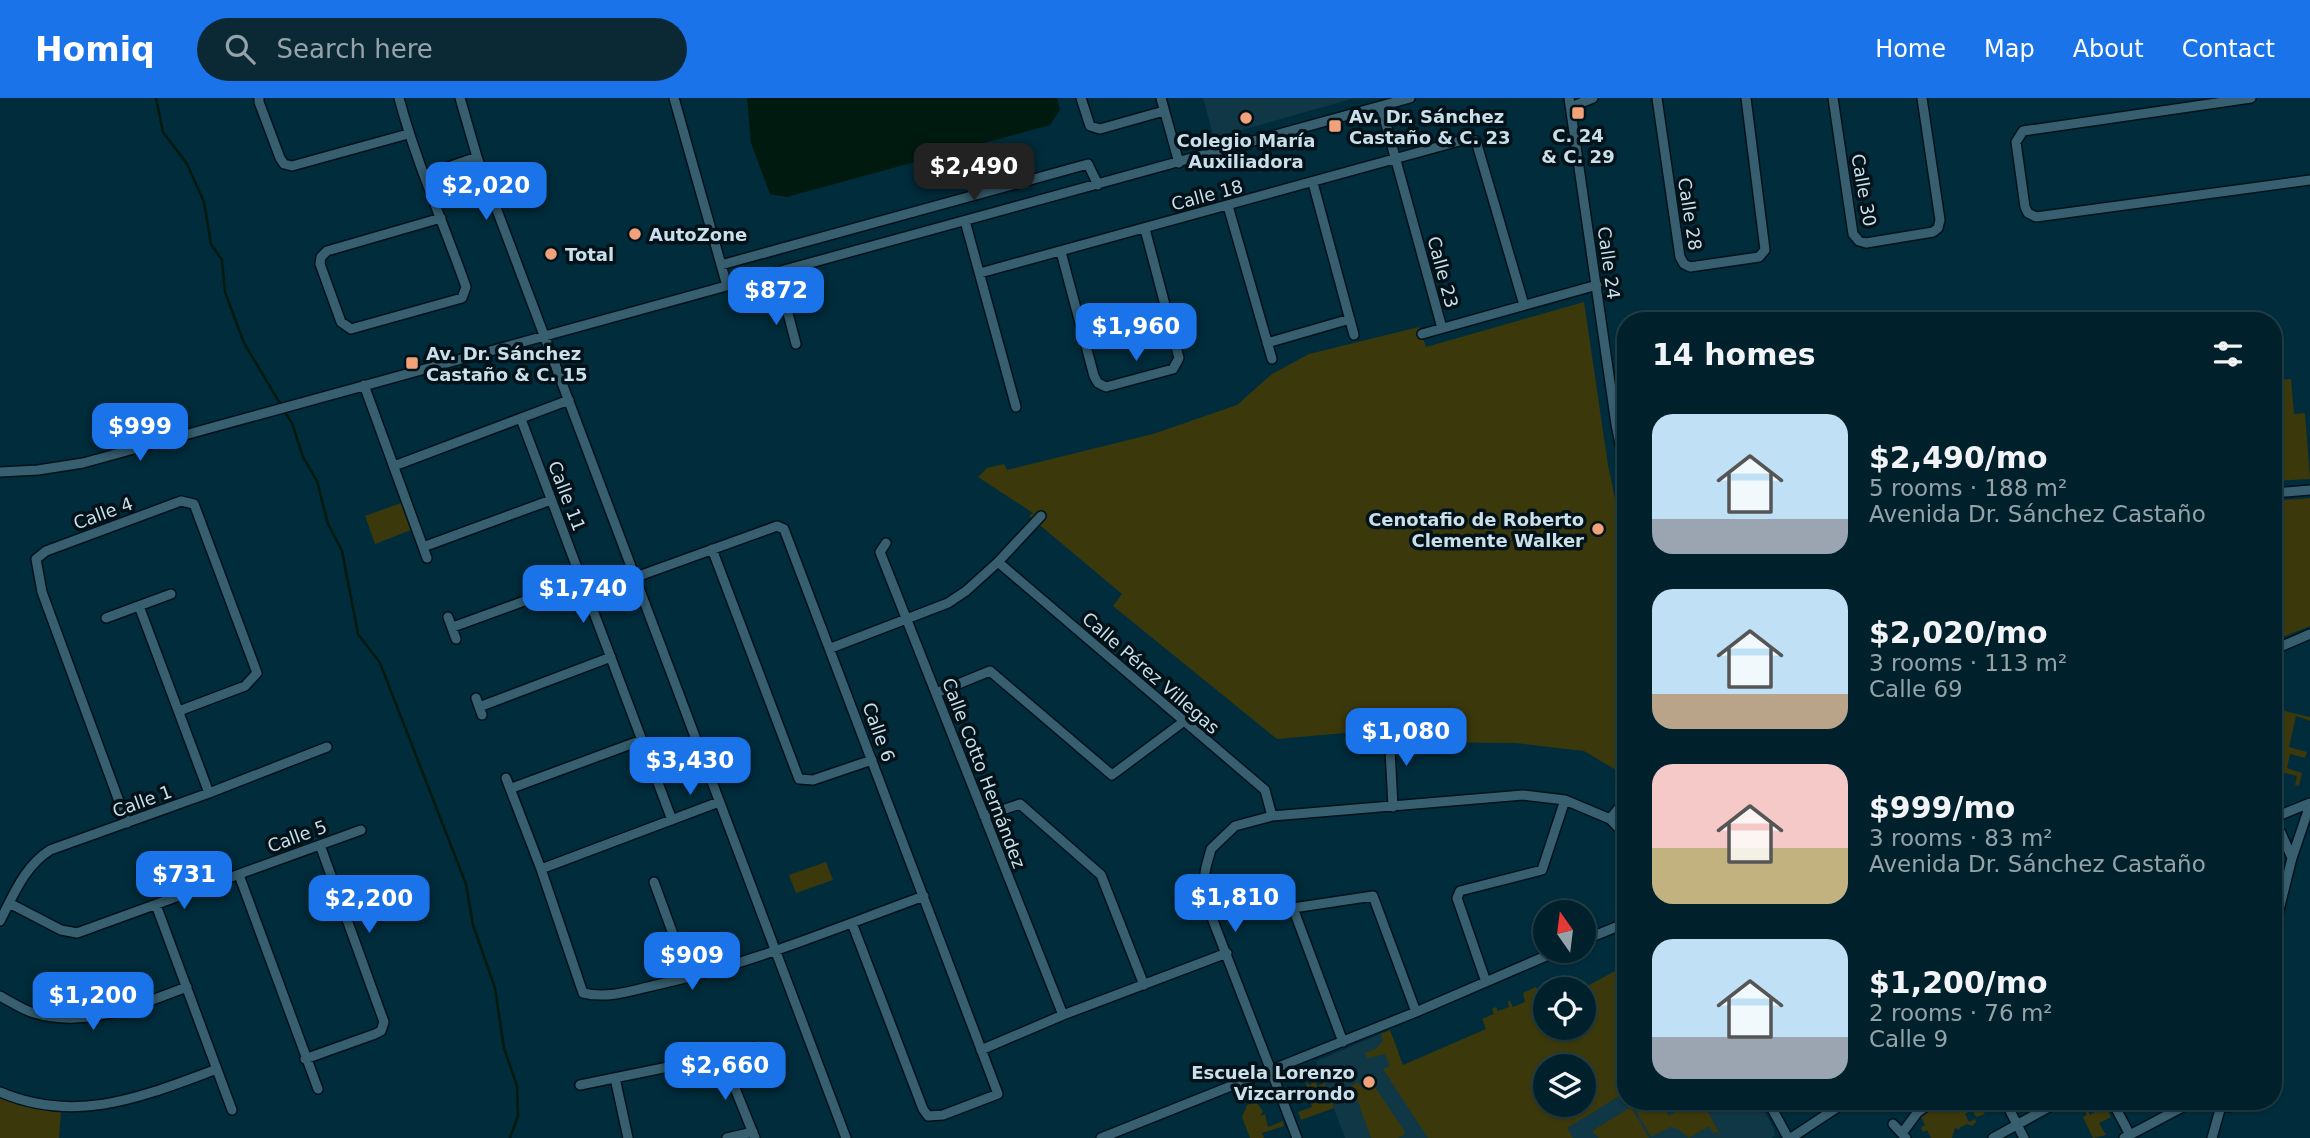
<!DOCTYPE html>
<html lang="en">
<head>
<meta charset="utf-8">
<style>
	body { margin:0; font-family:"DejaVu Sans",sans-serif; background:#0a2934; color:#f1f3f6; height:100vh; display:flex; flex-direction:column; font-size:26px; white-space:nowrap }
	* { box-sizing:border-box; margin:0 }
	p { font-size:23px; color:#95a3a9 }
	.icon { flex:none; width:38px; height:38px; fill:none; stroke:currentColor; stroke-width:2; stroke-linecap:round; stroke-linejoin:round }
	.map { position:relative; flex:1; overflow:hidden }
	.details { position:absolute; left:1617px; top:214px; width:665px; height:798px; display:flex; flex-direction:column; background:#00212c; border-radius:28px; box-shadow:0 2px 5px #0004,0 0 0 2px #223e48 }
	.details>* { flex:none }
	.needle { width:46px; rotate:346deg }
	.controls { position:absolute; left:1533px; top:802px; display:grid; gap:14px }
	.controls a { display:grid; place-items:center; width:63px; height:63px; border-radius:50%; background:#00212c; box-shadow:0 2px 5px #0004,0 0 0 2px #223e48; font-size:35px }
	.price { position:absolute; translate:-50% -60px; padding:0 16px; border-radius:14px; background:#1a73e8; color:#fff; font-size:23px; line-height:46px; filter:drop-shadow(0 2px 4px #0008) }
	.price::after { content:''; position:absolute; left:50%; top:42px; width:21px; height:16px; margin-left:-10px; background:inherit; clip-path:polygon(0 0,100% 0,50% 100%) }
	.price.selected { background:#222; color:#fff }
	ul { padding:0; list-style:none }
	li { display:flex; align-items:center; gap:21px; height:175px; padding:0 35px }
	li span { display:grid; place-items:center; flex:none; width:196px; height:140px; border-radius:21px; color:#555 }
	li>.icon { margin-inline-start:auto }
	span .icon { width:84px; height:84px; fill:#fffc; stroke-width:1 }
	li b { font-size:30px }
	h2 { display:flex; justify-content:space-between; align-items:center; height:84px; padding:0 35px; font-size:30px }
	header { display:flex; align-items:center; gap:42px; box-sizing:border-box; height:98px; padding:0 35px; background:#1a73e8; color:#fff }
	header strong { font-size:33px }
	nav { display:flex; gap:38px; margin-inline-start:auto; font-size:24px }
	.search { width:490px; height:63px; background:#0a2934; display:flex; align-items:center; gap:18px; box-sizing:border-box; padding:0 24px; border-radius:38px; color:#95a3a9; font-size:26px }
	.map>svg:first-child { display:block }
</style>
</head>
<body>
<header>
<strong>Homiq</strong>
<div class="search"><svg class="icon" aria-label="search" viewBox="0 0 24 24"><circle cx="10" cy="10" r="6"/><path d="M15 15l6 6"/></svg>Search here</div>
<nav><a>Home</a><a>Map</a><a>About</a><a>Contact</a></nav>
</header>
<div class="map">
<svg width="2310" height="1040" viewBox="0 0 2310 1040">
	<rect width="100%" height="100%" fill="#002c3b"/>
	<path fill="#103746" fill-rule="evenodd" d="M1203,0H1355L1214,40Z
		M1626,873V1003H1759L1774,1031L1775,1037L1771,1040H1555L1542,1019L1545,929H1584V891ZM1545,968H1584V1006H1545Z
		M1390,932L1403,968L1449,1040H1345L1316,963Z"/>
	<path fill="#3b390c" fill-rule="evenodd" d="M1584,204L1608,367L1626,453V678L1584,653L1516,645L1403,644L1402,634H1356L1277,641L1113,508L1122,496L1029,418L1033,415L978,379L987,370L1004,366L1007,372L1153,336L1237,307L1272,276L1309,256L1419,229L1426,249Z
		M2291,281L2294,316L2305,315L2310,381L2273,383V283Z
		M2310,400V528L2273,543V403Z
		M401,405L411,432L375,446L365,418Z
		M2281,612L2310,619V623L2296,618L2289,649L2307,654L2305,660L2290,656L2287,670L2302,675L2299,688L2295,687L2297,678L2281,674L2278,685L2273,683L2275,642L2278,640L2273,632V622L2278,623Z
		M826,764L833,782L796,795L789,777Z
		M1624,868L1626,874V994L1567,1030L1573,1040H1428L1383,971L1390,968L1385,956L1367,960L1365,955L1376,951L1383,943L1381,936L1390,932L1403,967L1486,931L1482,921L1494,916L1492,911L1496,909L1498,913L1509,909L1508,903H1510L1513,909L1525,904L1523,895L1536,889L1545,906V929H1584V891H1582ZM1545,968H1584V1006H1545Z
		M1314,972L1317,988L1323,986V981L1334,1010L1301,1022L1298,1014L1312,1009L1309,1000L1312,998L1305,984L1311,987L1312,984L1307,981L1309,979L1308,974Z
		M1369,980L1405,1034L1403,1038L1397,1040H1371L1352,987L1357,984L1362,989L1364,986L1362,982Z
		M0,999L61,1014L59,1040H0Z
		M1641,1003H1660L1669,1018L1675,1015L1667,1003H1702L1722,1040L1717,1034L1713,1035L1709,1028L1689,1040L1678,1031L1670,1029L1651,1039L1633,1008Z
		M1935,1003H1984L1985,1005L1980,1008L1985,1016L1976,1019L1972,1012L1965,1016L1969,1024L1975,1021L1976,1024L1972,1028L1967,1026L1959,1030L1960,1032L1955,1030L1952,1040H1931L1927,1032L1923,1034L1921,1030L1925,1027L1920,1017L1925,1012L1927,1015L1936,1011Z
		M2082,1003L2090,1017L2097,1013L2096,1009L2099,1014L2107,1010L2111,1019L2099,1025L2106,1037L2093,1040L2083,1019L2087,1017L2080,1004Z
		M1256,1004L1263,1013L1260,1018L1265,1016L1268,1029L1283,1023L1284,1028L1262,1035L1264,1040H1250L1242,1019L1247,1007Z
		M1631,1009L1649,1040H1599L1592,1033Z"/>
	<path fill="#001a10" d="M747,0H1057L1060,12L1050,27L787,99L770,96L751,45Z"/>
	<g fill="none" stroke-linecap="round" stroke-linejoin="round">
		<path stroke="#001a10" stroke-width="2.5" d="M156,0L163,34L187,66L204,104L211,146L222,162L225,194L244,245L281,307
			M284,313L292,325L303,359L317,383L328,426L342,453L358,536L380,565L466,786L473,827L495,890L504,950L517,988L518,1018L510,1040"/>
		<g stroke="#01121b" stroke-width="12">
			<path id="minor" d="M259,0V4L280,60L284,66L292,68L408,36
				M399,0C416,64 444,126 466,189L462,200L351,231L341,224L320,166L321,159L327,153L441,120
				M460,0L477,59L846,1040
				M674,0L727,188
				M1081,0L1090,28L1100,31L1164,13
				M1161,0L1179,65
				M1569,0L1616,326L1626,376
				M1657,0L1680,159L1684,166L1690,169L1759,159L1765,152L1746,0
				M1833,0L1853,136L1859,143L1866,145L1933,134L1938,130L1940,122L1922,0
				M2251,0L2023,33L2016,44L2025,109L2028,115L2036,119L2310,82
				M1381,8L1442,230
				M1571,9L1593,0
				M425,77L477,59
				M1313,85L1354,237
				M1228,108L1272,261
				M965,123L1016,309
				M1061,154L1094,278L1098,285L1106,289L1173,271L1179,260L1145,131
				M721,167L1088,66L1098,87
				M980,175L1463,42L1476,43L1524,207
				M785,204L796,246
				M1422,236L1597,187
				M1267,245L1350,221
				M364,287L427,460
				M521,321L672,722
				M394,368L569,302
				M0,374L38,372L83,365L1410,0
				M2273,395L2310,392
				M886,445L880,454L1063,917
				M423,449L551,402
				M712,451L799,681L813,682L872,662
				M998,464L1265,692L1272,718
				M636,479L777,428L784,431L998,996L943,1017L928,1018L923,1011L852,825
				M139,508L209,695
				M448,519L456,541
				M106,520L171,496
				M453,529L582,482
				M831,550L948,505L966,493L998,464L1041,418
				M2273,552L2310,536
				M936,595L990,573L1112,677L1183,624
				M476,600L482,617
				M479,609L611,559
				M1389,632L1393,709
				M506,680L541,771L583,895C608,901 631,893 656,887C748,867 836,830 924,798
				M512,690L642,642
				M984,718L1020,706L1101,777L1144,887
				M2273,720L2310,705
				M1610,721L1626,701
				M127,725L42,494L36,461L46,453L181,403L194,406L257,575L245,588L179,613
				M2273,728L2281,735L2292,760
				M541,771L719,704
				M239,777L318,991
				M654,784L689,880
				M9,805L61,832L77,835L361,732
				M156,807L232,1012
				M0,823C14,796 24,769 50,752L209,695L327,649
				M2273,836L2292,760L2310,707
				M1584,842L1626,825
				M1486,884L1457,800L1460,793L1542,772L1565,702
				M0,898C11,904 23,912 34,915C87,931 138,907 187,889
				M1343,944L1293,810L1373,798L1416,914
				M981,952L1063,917L1227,855
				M722,958L755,1040
				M305,961L375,936L381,933L384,924L320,747
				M615,980L628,1040
				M580,987L722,958L754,949
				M0,994C77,1027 144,998 217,971
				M1768,1003L1788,1040
				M2005,1003L2024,1040
				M2112,1003L2130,1037
				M2212,1003C2222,1010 2232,1011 2242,1003
				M1893,1026L1906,1040
				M1903,1034L1917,1015L1933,1003
				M727,1040L753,1034
				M1101,1040L1416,914L1560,852
				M1297,1040L1202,794L1206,769L1211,751L1235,728L1272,718L1523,697L1565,702L1610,721L1626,738
				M1791,1040L1847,1003
				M1993,1040L2060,1003
				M2124,1040L2194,1003
				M2212,1040L2221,1008"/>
		</g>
		<use href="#minor" stroke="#375f70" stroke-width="9"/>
	</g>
	<g fill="#f1a27b" stroke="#031219" stroke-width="2.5">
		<rect x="1571" y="8" width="14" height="14" rx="3.5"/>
		<circle cx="1246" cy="20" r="7"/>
		<rect x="1328" y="21" width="14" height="14" rx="3.5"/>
		<circle cx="635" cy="136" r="7"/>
		<circle cx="551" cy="156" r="7"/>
		<rect x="405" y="258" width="14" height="14" rx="3.5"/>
		<circle cx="1598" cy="431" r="7"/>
		<circle cx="1369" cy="984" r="7"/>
	</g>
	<g text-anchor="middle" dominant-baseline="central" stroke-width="7" stroke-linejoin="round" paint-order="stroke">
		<g font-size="18" font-weight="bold" fill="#cadfe9" stroke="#031219" text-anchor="start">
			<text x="1349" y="18">Av. Dr. Sánchez<tspan x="1349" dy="21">Castaño &amp; C. 23</tspan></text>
			<text x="1578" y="37" text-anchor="middle">C. 24<tspan x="1578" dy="21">&amp; C. 29</tspan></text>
			<text x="1246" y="42" text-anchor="middle">Colegio María<tspan x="1246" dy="21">Auxiliadora</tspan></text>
			<text x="649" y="136">AutoZone</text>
			<text x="565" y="156">Total</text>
			<text x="426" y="255">Av. Dr. Sánchez<tspan x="426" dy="21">Castaño &amp; C. 15</tspan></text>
			<text x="1584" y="421" text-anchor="end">Cenotafio de Roberto<tspan x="1584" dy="21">Clemente Walker</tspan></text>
			<text x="1355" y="974" text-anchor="end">Escuela Lorenzo<tspan x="1355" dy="21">Vizcarrondo</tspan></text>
		</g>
		<g font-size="18" fill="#cadfe9" stroke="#031219">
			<text transform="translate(1864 92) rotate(80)">Calle 30</text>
			<text transform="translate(1207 97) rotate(-15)">Calle 18</text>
			<text transform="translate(1690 116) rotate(81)">Calle 28</text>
			<text transform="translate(1609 165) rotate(82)">Calle 24</text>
			<text transform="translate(1443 174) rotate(75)">Calle 23</text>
			<text transform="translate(567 398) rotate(69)">Calle 11</text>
			<text transform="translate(103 415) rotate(-20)">Calle 4</text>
			<text transform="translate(1151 575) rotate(41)">Calle Pérez Villegas</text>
			<text transform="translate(879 634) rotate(70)">Calle 6</text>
			<text transform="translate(984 675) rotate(69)">Calle Cotto Hernández</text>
			<text transform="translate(142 703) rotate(-20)">Calle 1</text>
			<text transform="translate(297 738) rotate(-20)">Calle 5</text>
		</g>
	</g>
</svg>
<div class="controls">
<a><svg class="needle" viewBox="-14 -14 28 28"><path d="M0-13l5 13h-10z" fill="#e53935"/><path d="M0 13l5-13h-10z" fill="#95a3a9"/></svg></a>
<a><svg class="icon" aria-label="locate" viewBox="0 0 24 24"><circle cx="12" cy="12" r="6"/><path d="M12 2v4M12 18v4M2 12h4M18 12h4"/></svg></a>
<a><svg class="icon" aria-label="layers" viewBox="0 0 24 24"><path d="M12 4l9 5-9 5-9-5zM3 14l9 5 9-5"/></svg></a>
</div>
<b class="price selected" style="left:974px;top:105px">$2,490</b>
<b class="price" style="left:486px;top:124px">$2,020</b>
<b class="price" style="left:776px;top:229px">$872</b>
<b class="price" style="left:1136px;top:265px">$1,960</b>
<b class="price" style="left:140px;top:365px">$999</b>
<b class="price" style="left:583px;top:527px">$1,740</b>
<b class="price" style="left:1406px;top:670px">$1,080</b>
<b class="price" style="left:690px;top:699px">$3,430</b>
<b class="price" style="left:184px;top:813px">$731</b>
<b class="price" style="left:1235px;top:836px">$1,810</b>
<b class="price" style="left:369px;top:837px">$2,200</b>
<b class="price" style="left:692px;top:894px">$909</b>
<b class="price" style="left:93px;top:934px">$1,200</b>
<b class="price" style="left:725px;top:1004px">$2,660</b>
<section class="details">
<h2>14 homes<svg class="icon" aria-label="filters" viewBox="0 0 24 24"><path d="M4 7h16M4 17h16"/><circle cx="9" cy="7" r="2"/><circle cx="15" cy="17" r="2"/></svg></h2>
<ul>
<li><span style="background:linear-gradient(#bfe0f5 75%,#9aa5b1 0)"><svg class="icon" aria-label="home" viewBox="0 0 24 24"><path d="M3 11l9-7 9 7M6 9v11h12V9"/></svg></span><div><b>$2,490/mo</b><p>5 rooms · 188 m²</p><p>Avenida Dr. Sánchez Castaño</p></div></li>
<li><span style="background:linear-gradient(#bfe0f5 75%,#b9a48a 0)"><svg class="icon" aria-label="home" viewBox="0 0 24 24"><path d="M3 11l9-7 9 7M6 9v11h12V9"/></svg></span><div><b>$2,020/mo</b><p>3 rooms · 113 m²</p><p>Calle 69</p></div></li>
<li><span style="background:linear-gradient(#f6c9c9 60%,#c2b280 0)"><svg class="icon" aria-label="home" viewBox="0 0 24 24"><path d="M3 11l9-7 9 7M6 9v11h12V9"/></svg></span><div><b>$999/mo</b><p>3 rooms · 83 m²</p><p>Avenida Dr. Sánchez Castaño</p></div></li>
<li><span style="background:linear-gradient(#bfe0f5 70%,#9aa5b1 0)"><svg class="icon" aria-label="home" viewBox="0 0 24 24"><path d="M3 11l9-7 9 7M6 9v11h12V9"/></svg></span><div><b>$1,200/mo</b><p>2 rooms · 76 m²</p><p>Calle 9</p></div></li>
</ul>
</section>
</div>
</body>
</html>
